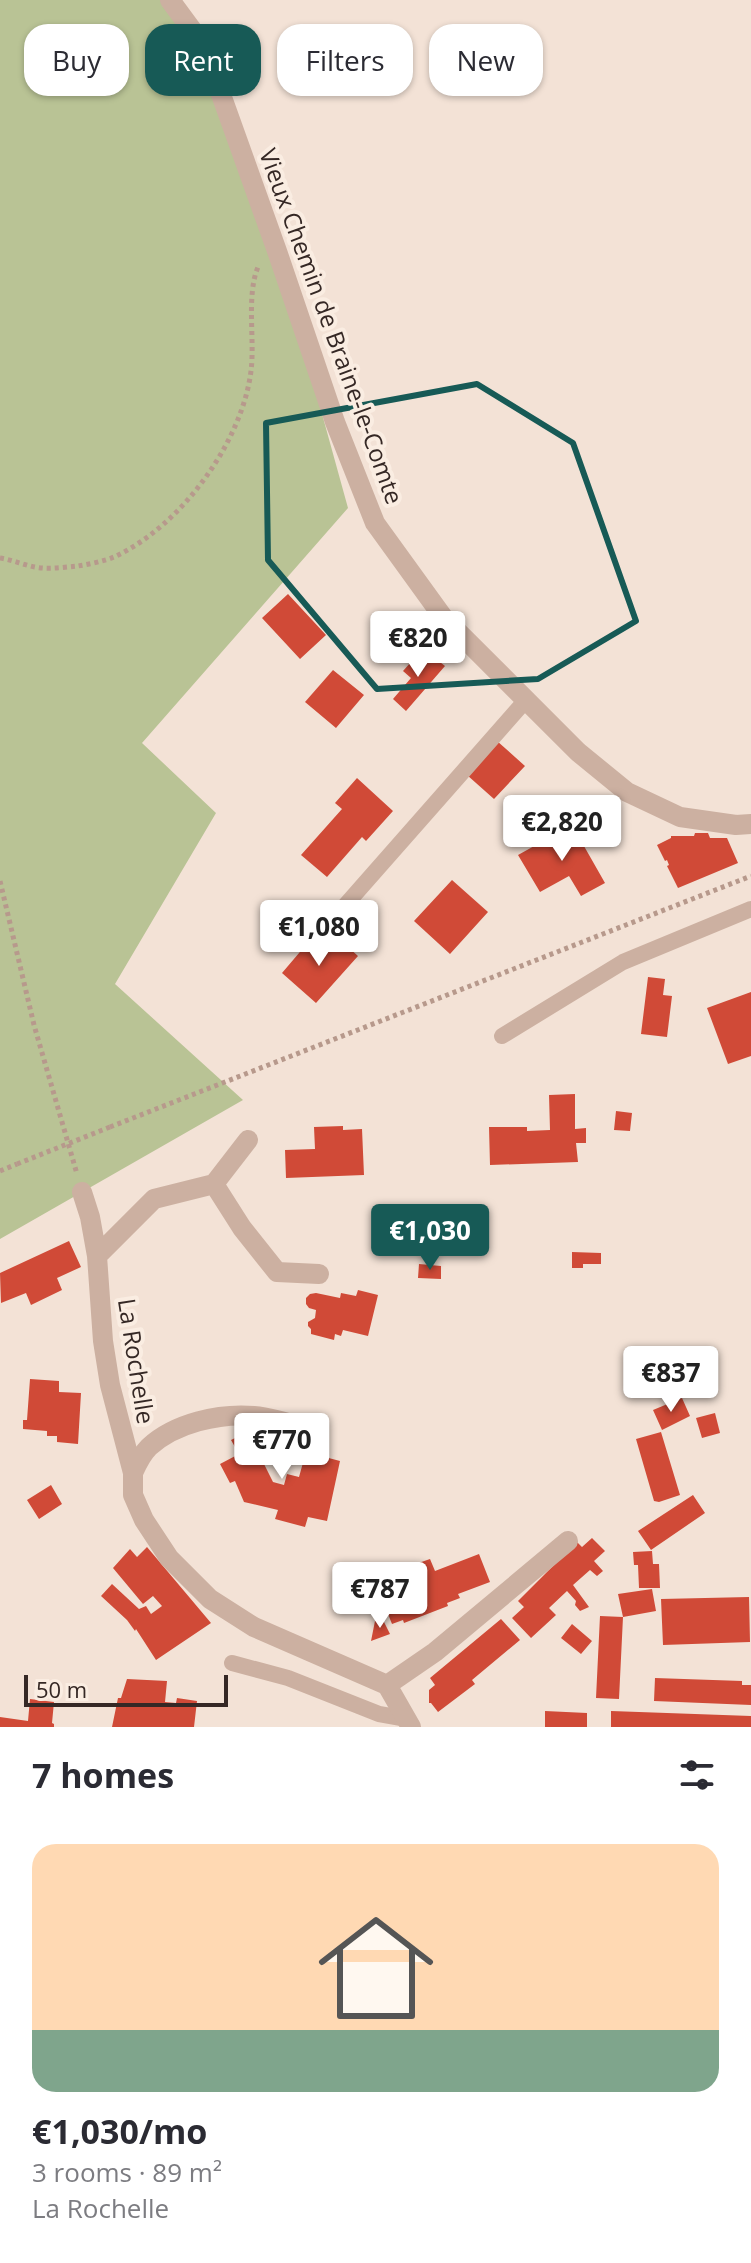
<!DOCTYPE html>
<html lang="en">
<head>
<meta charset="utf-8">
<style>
	body { margin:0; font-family:"Open Sans",sans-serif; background:#f7f7f7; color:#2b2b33; height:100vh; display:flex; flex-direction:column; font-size:30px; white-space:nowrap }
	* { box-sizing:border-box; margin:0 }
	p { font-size:26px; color:#7c7c81 }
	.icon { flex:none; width:44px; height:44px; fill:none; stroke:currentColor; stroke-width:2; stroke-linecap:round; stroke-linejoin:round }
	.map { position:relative; height:1727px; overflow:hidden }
	.drawer { display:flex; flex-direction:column; background:#fff; flex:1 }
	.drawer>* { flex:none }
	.hud { position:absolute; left:24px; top:24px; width:704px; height:72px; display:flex; gap:16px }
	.scale { position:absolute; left:24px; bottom:20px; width:204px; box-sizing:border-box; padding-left:8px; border:4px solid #352825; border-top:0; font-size:22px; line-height:28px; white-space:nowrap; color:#352825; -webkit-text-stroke:6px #faede2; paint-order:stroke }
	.price { position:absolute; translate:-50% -68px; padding:0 18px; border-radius:8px; background:#fff; color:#222; font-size:26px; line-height:52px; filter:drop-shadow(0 2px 4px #0008) }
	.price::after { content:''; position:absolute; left:50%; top:48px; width:24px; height:18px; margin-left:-12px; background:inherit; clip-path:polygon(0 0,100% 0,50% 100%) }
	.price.current { background:#175a56; color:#fff }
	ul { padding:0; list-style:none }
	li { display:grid; align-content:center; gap:16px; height:424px; padding:0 32px }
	li span { display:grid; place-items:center; height:248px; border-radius:24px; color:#555 }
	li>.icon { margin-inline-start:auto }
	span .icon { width:144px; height:144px; fill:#fffc; stroke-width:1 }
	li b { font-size:34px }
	h2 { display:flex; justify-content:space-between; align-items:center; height:96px; padding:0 32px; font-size:34px }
	.pill { padding:0 28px; border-radius:24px; background:#fff; box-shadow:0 2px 6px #0004; font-size:28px; line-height:72px }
	.pill.current { background:#175a56; color:#fff }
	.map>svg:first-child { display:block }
</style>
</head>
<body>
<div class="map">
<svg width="751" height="1727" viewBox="0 0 751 1727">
	<rect width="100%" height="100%" fill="#f3e2d6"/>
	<path fill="#b9c395" d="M0,0H170L195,34L277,251L348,508L142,743L216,813L115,984L243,1100L0,1239Z"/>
	<path fill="#d04a37" d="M288,594L326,635L300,659L262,618Z
		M419,653L427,660L431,655L445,666L406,711L393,699L411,678L403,671Z
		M333,670L364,695L336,728L305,702Z
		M497,741L525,766L494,799L467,775Z
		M357,778L393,811L366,841L362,837L327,877L301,855L342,809L335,803Z
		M572,825L605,883L581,896L569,876L540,892L518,855Z
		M695,833H708L710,838H727L738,863L678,888L667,866L669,865L667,860L665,861L657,845L671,838V836H694Z
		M452,880L488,912L450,954L414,921Z
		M320,939L330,948L339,939L358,956L316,1003L282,973L305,946L310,950Z
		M648,977L665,979L663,995L672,996L667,1037L641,1034Z
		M751,992V1056L728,1064L707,1008Z
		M575,1094V1129L586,1128V1143H576L578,1162L490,1165L489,1127H527V1131L550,1130L549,1095Z
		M616,1111L632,1113L630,1131L614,1130Z
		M343,1126V1130L362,1129L364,1175L286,1178L285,1150L315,1149L314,1127Z
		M403,1214L428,1237L417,1248L392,1225Z
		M69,1241L81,1267L57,1278L62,1290L31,1305L26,1293L1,1303L0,1273Z
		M572,1252L601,1253V1264H583V1268H572Z
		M419,1264L441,1266V1279L418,1278Z
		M358,1290L378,1295L368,1336L343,1330L341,1336L335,1334L334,1340L311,1334V1329L308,1326V1322L315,1318L316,1310L309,1308L306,1304V1298L310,1294L316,1293L340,1298L341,1293L356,1296Z
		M30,1379L59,1381V1392L81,1393L78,1444L57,1442V1436H47V1431L23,1429V1420H27Z
		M682,1398L690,1416L662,1430L653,1410Z
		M715,1413L720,1433L702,1438L696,1418Z
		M259,1426L272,1451L260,1456L273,1482L284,1485L287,1474L299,1477L306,1452L340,1461L327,1521L308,1517L305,1527L275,1519L278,1510L244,1502L235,1481L230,1483L220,1464L239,1454L231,1440Z
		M661,1432L680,1495L659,1502L654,1501L636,1439Z
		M51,1485L62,1504L39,1519L27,1500Z
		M693,1495L705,1513L651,1550L638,1531Z
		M592,1538L605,1551L594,1561L603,1571L597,1576L590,1570L573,1585L589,1607L580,1611L575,1605L576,1601L567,1591L549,1608L556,1615L531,1638L512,1618L524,1607L518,1601L577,1542L582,1547Z
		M147,1547L211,1623L156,1660L136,1629L135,1631L127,1620L101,1596L112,1584L139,1609L146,1606L151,1614L162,1606L153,1596L143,1604L113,1568L130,1549L137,1557Z
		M652,1551L653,1564H659L660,1588H639L638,1565H634L633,1552Z
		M479,1554L490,1582L458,1594L460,1598L447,1603L448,1606L404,1623L403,1620L392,1624L384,1604L395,1599L384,1572L401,1565L404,1568L430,1559L435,1571Z
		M652,1589L656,1611L623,1617L618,1594Z
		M749,1597L750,1642L663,1645L661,1599Z
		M600,1616L623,1617L619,1699L596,1698Z
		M382,1618L390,1634L371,1641L375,1621Z
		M501,1619L520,1640L472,1680L475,1684L438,1712L431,1703H429V1690L435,1685L430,1678Z
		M572,1624L592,1641L581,1654L561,1638Z
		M655,1678L742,1681V1685H751V1705L654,1701Z
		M127,1679L167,1681L165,1702L176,1703L177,1698L197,1701L194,1727H112L118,1698H121Z
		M30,1699L54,1702L52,1723L54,1724V1727H0V1717L28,1721Z
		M545,1711L587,1713V1727H545Z
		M611,1711L751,1716V1727H611Z"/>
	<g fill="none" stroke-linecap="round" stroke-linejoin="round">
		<path stroke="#b7998c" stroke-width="5" stroke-dasharray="4 4" stroke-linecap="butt" d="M0,558C14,560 28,567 42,568C53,569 67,567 78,566C90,564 104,561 114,557C180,527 242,443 251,371C255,339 246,296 258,267
			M0,881L34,1025L77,1174
			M110,1127L751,876
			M0,1171L17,1164"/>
		<path stroke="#ccb0a1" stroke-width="16" d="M327,926L526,700
			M502,1036L623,962L751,909
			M232,1663L288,1678L379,1714L407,1719"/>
		<path stroke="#ccb0a1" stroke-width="20" d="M170,0L195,34L208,58L277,251L335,422L375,523L443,617L578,752L627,792L680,817L736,825L751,824
			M214,1184L248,1140
			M82,1192L90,1217L97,1256L103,1341L110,1385L133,1473V1495L144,1520L169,1558L210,1599L254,1627L387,1685L411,1727
			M97,1256L154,1199L214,1184L242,1228L277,1272L319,1274
			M133,1473C137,1464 142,1454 149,1447C175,1423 219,1413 254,1416C275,1418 295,1425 314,1431
			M387,1685L435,1652L568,1541"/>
		<path stroke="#b7998c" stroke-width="5" stroke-dasharray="4 4" stroke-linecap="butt" d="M17,1164L110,1127"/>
	</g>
	<path fill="none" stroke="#175a56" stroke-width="6" stroke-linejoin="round" d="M477,384L573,443L636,621L538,679L377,689L268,560L266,423Z"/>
	<g text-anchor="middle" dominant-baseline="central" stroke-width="8" stroke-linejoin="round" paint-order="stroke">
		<g font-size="24" fill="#352825" stroke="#faede2">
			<text transform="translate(332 326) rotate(70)">Vieux Chemin de Braine-le-Comte</text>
			<text transform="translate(137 1361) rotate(81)">La Rochelle</text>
		</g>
	</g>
</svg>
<div class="scale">50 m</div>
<b class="price" style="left:418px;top:679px">€820</b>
<b class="price" style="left:562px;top:863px">€2,820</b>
<b class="price" style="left:319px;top:968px">€1,080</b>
<b class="price current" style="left:430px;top:1272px">€1,030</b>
<b class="price" style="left:671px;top:1414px">€837</b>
<b class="price" style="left:282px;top:1481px">€770</b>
<b class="price" style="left:380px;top:1630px">€787</b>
<div class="hud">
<a class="pill">Buy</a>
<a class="pill current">Rent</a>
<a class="pill">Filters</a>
<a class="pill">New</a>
</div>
</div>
<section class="drawer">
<h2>7 homes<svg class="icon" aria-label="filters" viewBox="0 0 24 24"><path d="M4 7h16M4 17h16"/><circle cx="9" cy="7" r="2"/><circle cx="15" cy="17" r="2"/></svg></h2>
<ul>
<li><span style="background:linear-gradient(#ffd9b3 75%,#7fa58c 0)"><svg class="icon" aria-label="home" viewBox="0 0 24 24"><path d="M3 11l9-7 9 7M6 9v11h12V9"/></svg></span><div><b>€1,030/mo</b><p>3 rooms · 89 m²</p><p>La Rochelle</p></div></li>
</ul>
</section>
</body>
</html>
